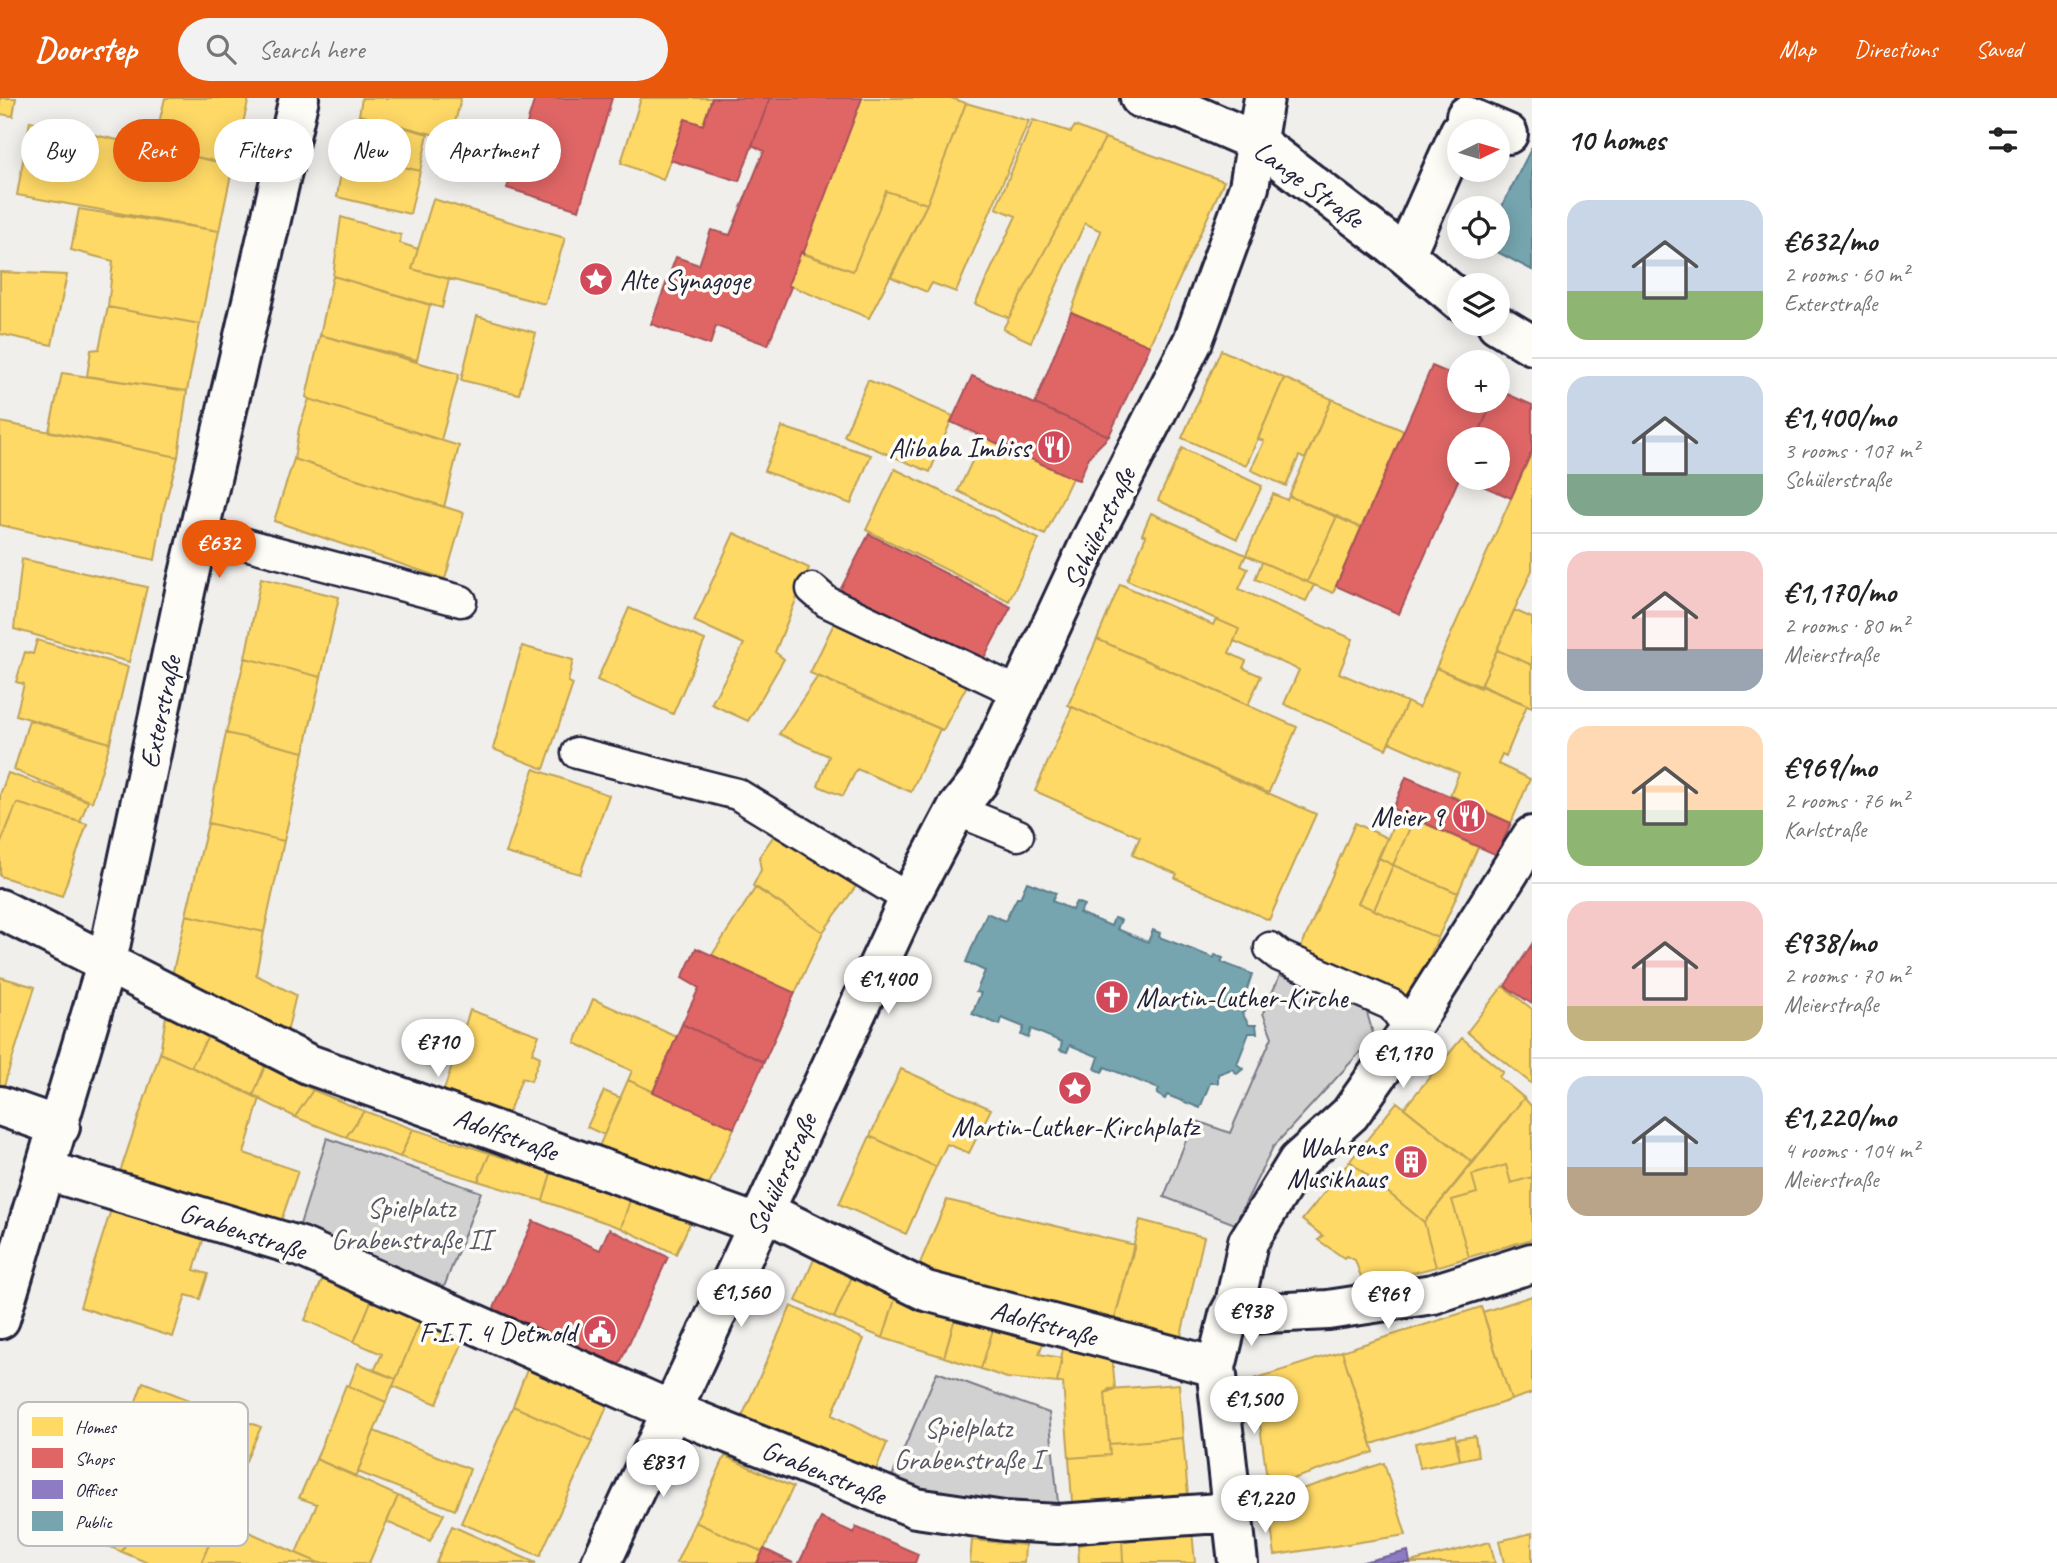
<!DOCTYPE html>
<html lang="en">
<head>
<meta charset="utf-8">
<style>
	body { margin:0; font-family:Caveat,sans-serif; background:#f2f2f2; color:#222; height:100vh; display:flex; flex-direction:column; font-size:26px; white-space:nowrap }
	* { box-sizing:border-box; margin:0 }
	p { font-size:23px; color:#767676 }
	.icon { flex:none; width:38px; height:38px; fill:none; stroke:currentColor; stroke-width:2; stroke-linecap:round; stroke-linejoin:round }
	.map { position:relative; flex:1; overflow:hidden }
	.details { display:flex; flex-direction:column; background:#fff; width:525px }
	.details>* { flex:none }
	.hud { position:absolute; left:21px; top:21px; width:665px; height:63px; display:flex; gap:14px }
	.needle { width:46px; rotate:85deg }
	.fabs { position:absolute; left:1447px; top:21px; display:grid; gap:14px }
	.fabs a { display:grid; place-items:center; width:63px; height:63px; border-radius:50%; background:#fff; box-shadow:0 4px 18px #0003; font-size:35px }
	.price { position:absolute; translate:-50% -60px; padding:0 16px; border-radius:24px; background:#fff; color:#222; font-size:23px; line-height:46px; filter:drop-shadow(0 2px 4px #0008) }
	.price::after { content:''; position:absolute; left:50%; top:42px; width:21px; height:16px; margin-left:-10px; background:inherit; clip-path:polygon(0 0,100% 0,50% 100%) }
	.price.current { background:#ea580c; color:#fff }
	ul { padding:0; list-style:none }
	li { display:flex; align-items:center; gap:21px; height:175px; padding:0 35px }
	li+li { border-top:2px solid #e0e0e0 }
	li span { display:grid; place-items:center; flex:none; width:196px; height:140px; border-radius:21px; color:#555 }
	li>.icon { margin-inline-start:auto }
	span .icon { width:84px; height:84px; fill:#fffc; stroke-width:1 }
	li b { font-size:30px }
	h2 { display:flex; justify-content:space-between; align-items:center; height:84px; padding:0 35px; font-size:30px }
	.tag { padding:0 24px; border-radius:32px; background:#fff; box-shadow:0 4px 18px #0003; font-size:24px; line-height:63px }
	.tag.current { background:#ea580c; color:#fff }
	header { display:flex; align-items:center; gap:42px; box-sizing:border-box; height:98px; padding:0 35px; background:#ea580c; color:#fff }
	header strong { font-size:33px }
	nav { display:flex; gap:38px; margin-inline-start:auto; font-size:24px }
	.search { width:490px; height:63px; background:#f2f2f2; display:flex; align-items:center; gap:18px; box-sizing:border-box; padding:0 24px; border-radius:38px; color:#767676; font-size:26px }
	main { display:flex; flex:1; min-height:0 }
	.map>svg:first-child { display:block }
</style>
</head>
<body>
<header>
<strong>Doorstep</strong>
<div class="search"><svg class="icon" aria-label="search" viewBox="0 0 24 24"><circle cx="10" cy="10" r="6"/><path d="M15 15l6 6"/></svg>Search here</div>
<nav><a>Map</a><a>Directions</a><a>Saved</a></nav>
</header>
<main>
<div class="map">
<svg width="1532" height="1465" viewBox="0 0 1532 1465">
	<rect width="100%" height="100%" fill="#f0efec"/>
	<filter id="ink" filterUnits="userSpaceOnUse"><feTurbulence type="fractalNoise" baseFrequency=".0143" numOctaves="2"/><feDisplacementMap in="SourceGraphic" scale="14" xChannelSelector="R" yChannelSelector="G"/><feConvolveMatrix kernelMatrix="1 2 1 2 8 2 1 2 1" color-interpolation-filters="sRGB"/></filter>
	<g filter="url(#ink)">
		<path fill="#d2d1d1" stroke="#7a7a86" stroke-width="2" d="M1280,877L1365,908L1374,939L1273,1049L1235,1126L1164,1099L1194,1022L1230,1035L1272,939L1263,915Z
			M327,1040L481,1094L442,1194L298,1133Z
			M937,1274L1049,1315L1058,1405L1005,1411L890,1383Z"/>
		<path fill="#ffd966" stroke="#bda259" stroke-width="2" d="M0,0H16L13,18L0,16Z
			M165,0H249L233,67L153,50Z
			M362,0H461L451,41L359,17Z
			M641,0H712L703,27L685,21L663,82L621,65Z
			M862,0H951L966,5L927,106L886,93L853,173L803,156Z
			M966,5L1029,23L956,194L932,185L927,194L891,179L927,106Z
			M359,17L428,36L420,73L344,54Z
			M1033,22L1071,34L1075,28L1105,40L1009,220L975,206L1016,118L996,110Z
			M30,23L233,67L219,133L17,97Z
			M1105,40L1224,83L1149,248L1071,214L1101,133L1085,125L1031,244L1003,231Z
			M344,54L420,73L410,116L337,99Z
			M886,93L927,106L869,220L788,187L801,154L853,173Z
			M433,101L565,140L545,206L412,171Z
			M79,111L219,133L200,226L108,209L113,163L71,152Z
			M341,119L401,137L400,145L418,151L412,171L449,181L442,210L333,178Z
			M0,174L67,177L52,247L0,236Z
			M333,178L430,207L417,262L320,237Z
			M108,209L200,226L187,293L87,278L91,252L99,251Z
			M477,218L536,235L519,296L461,282Z
			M320,237L459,276L441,342L309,301L306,299Z
			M1221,252L1284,280L1246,368L1182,340Z
			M62,275L187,293L178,359L49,333Z
			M1284,280L1332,301L1305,361L1299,358L1286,388L1251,372L1264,343L1258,341Z
			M868,282L953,318L930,374L844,338Z
			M309,301L459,348L444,409L294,361L299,330Z
			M1332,301L1404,333L1361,430L1289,398Z
			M0,324L178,359L163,413L155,462L0,427Z
			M782,329L871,357L851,406L764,373Z
			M984,338L1072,380L1045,437L958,393Z
			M1182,350L1262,388L1237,441L1158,402Z
			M1532,353V472L1480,590L1436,570Z
			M294,361L464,415L445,481L274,423Z
			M895,371L1039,441L1009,503L866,432Z
			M1273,396L1287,402L1289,398L1337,418L1307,484L1246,457Z
			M1151,415L1246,457L1241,468L1248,471L1239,491L1353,541L1339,575L1407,604L1386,651L1284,606L1299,572L1234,543L1239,531L1127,482L1146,438L1142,436Z
			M1337,418L1361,430L1333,495L1307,484Z
			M734,435L809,470L775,554L784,561L748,623L711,606L744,546L694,523Z
			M22,461L147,489L129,564L14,531Z
			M1262,464L1314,487L1306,503L1255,481Z
			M261,480L339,499L321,579L245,560Z
			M1120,486L1213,527L1216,521L1239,531L1229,555L1246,563L1243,570L1261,578L1248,607L1097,541Z
			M629,510L705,542L673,616L597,582Z
			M1514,512L1532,520V567L1497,552Z
			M838,517L970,582L943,632L810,575Z
			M1097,541L1297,629L1268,696L1068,607Z
			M37,542L128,569L110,645L16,617L24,586L16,584L25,554L33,556Z
			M522,548L573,562L568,584L573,586L544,671L493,651Z
			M1497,552L1532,567V609L1481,587Z
			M245,560L321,579L304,654L226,635Z
			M1436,570L1527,607L1506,658L1502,656L1498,666L1530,681L1511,725L1450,697L1459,675L1389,644L1407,604L1419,610Z
			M818,578L940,631L911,694L857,671L843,698L818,688L829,658L779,636Z
			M1072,609L1316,716L1269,822L1175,780L1177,776L1132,757L1140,739L1035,693Z
			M29,622L110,645L92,704L14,672Z
			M226,635L304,654L284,743L208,725Z
			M534,671L609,697L580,776L506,755Z
			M8,675L88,703L80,724L17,705L0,747V697Z
			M17,705L87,726L62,798L0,778V747Z
			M1399,714L1414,721L1393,767L1379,760Z
			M1414,721L1478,749L1458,795L1393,767Z
			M208,725L284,743L264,834L186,817Z
			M1355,725L1387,740L1358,805L1438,840L1410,903L1299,854Z
			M775,736L856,788L823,834L753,788L761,772L759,759Z
			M1379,760L1393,767L1374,812L1358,805Z
			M1393,767L1458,795L1438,840L1374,812Z
			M756,789L823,834L795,895L712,857Z
			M186,817L264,834L256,877L296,897L285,943L169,890Z
			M0,879L35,889L2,994H0Z
			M1503,888L1532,911V986L1467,934Z
			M593,901L677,939L653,994L628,982L632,973L575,945Z
			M470,912L539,937L532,955L540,959L531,983L522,980L506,1021L442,998Z
			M166,918L209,937L191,969L160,955Z
			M209,937L265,968L253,998L191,969Z
			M1462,940L1503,974L1499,979L1524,1000L1473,1065L1404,1010Z
			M160,955L260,1000L244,1055L298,1073L280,1126L119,1077Z
			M265,968L313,992L295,1019L253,998Z
			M901,971L991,1011L969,1055L947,1046L936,1069L870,1038Z
			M628,982L734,1030L710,1084L695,1090L597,1053Z
			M313,992L364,1013L346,1039L295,1019Z
			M604,993L621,1000L604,1037L587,1029Z
			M1524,1000L1532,1009V1079L1511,1085L1506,1067L1472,1077L1477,1095L1452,1102L1469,1159L1436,1169L1424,1124Z
			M1397,1004L1473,1065L1424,1124L1350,1063Z
			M364,1013L413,1031L400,1059L346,1039Z
			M413,1031L490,1055L478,1083L400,1059Z
			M870,1038L936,1069L906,1136L839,1106Z
			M490,1055L551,1075L543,1103L478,1083Z
			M1350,1063L1424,1124L1436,1169L1364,1187L1355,1162L1346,1158L1344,1160L1318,1142L1323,1138L1302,1122Z
			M1506,1067L1511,1085L1532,1079V1141L1469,1159L1452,1102L1477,1095L1472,1077Z
			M551,1075L631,1099L621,1130L543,1103Z
			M115,1099L207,1129L194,1172L208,1176L200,1201L186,1197L173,1239L80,1209Z
			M631,1099L695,1114L676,1156L621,1130Z
			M947,1102L1135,1147L1114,1224L917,1172Z
			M1140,1122L1204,1139L1180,1242L1114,1224Z
			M818,1152L855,1172L834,1220L796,1203Z
			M855,1172L897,1195L883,1240L834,1220Z
			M323,1180L372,1201L354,1244L305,1222Z
			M897,1195L957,1213L944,1259L883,1240Z
			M1532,1198V1295L1511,1302L1483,1214Z
			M372,1201L421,1222L396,1281L374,1273L382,1256L354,1244Z
			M791,1208L864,1241L832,1317L887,1345L871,1384L740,1323Z
			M1481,1209L1511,1302L1372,1346L1342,1253Z
			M957,1213L995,1225L981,1271L944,1259Z
			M421,1222L464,1241L437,1306L393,1288Z
			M995,1225L1045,1240L1039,1256L1062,1260L1057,1285L1007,1280L981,1271Z
			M1064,1244L1112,1256L1115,1291L1105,1295L1110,1357L1069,1360L1063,1285H1057Z
			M1342,1253L1374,1354L1268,1389L1254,1281Z
			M358,1265L396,1281L386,1304L349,1288Z
			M528,1269L609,1304L592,1343L513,1308Z
			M143,1284L208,1309L178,1380L117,1355Z
			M1179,1286L1183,1340L1109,1346L1105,1295L1109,1291Z
			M346,1287L386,1304L356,1378L316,1361Z
			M513,1308L592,1343L540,1458L461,1425Z
			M224,1315L261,1329L224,1412L208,1405L213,1393L200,1389Z
			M45,1323L158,1372L122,1454L18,1410Z
			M374,1333L470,1371L455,1412L358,1374Z
			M1455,1337L1460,1362L1420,1370L1415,1345Z
			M1475,1338L1478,1358L1460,1362L1456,1341Z
			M1183,1340L1189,1409L1073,1418L1069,1360L1110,1357L1109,1346Z
			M725,1358L793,1389L763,1454L695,1424Z
			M316,1361L398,1398L369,1465H319L296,1455L317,1406L299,1400Z
			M1384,1365L1406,1437L1275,1457L1267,1402Z
			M154,1381L196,1400L200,1389L213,1393L208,1405L224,1412L201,1465H148L122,1454Z
			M398,1398L444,1416L430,1443L387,1424Z
			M220,1421L296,1455L319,1465H201Z
			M695,1424L763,1454L757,1465H676Z
			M452,1428L536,1465H436Z
			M1192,1432L1195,1465H1123L1122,1440Z
			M1532,1435V1465H1504L1499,1443Z
			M1122,1440L1123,1465H1079L1078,1447Z
			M972,1442L1025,1447L1024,1465H970Z
			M1490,1444L1495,1465H1410V1464Z"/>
		<path fill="#e06666" stroke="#a75259" stroke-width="2" d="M535,0H612L579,112L507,90Z
			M712,0H770L739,83L670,62L685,21L703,27Z
			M770,0H862L803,156L801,154L788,187L791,189L768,247L716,228L710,247L651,226L676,159L699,167L711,132L730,137L764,53L752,47Z
			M1071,214L1150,248L1109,338L1035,306Z
			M1432,268L1460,280V303H1493L1476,341H1460V378L1399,516L1336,488Z
			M972,278L1035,306L1109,338L1090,357L1079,382L1072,380L951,324Z
			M1498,292L1532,307V353L1511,400L1464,380H1498V341H1476L1493,303H1498Z
			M869,436L1011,509L978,571L836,500Z
			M1406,679L1511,725L1497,757L1393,711Z
			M1532,846V906L1505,888Z
			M696,850L795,895L764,964L682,926L699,890L682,880Z
			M682,926L764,964L734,1030L653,994Z
			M533,1123L600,1152L609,1131L668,1159L615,1276L490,1219Z
			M821,1420L854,1435L856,1429L918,1456L915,1465H799Z
			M764,1451L793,1465H757Z"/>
		<path fill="#8e7cc3" stroke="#6e619a" stroke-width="2" d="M1408,1453L1410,1465H1359Z"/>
		<path fill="#76a5af" stroke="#5d7e8c" stroke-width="2" d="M1532,49V172L1488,149H1498V116Z
			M1027,784L1056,795L1052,803L1072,812L1076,804L1084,807L1079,815L1111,828L1114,820L1121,822L1117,831L1148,844L1153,832L1160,835L1159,839L1214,860L1215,857L1223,860L1221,864L1252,876L1243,903L1248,909L1242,915L1249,927H1256L1257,935H1249L1237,966L1243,971L1237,976L1232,971L1218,976V985H1210L1200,1010L1167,997L1165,1001L1157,996L1159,991L1105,969L1102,974L1095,971L1099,959L1070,947L1067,954L1060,952L1062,944L1031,931L1028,940L1021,937L1024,929L1009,923L1002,920L1000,927L972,916L981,895L976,894L985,873L966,864L976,840L987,815L1005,823L1017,800H1020Z"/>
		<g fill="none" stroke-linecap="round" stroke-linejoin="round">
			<g stroke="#22223b" stroke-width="35">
				<path id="lane" d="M200,434L461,503
					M812,491L827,504L1020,595
					M577,655L737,696L909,801
					M956,712L1018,737
					M1270,850L1280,858L1392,907L1410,931"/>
			</g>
			<g stroke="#22223b" stroke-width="44">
				<path id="street" d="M1140,0L1183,12L1257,44L1405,157L1460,203
					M1466,18L1508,36
					M1405,157L1460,33
					M1497,226L1532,247
					M0,811L308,966L757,1126
					M0,1008L60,1029
					M45,1072L301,1149L670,1312L916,1410L1004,1423L1058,1426L1234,1414
					M764,1113L926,1193L1216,1269
					M1229,1217L1328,1212L1433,1196L1532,1165
					M0,1221L107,863L186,489L299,0
					M601,1465L909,801L956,712L979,683L1092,440L1193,243L1249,89L1264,0
					M1238,1465L1216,1269L1229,1217L1235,1206L1248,1144L1298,1063L1350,1016L1410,931L1532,738"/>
			</g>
			<use href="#lane" stroke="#fdfcf7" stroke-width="30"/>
			<use href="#street" stroke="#fdfcf7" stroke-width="38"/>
		</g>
	</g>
	<defs>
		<g id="sight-disc" transform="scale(1.75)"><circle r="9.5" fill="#d1495b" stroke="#fdfcf7"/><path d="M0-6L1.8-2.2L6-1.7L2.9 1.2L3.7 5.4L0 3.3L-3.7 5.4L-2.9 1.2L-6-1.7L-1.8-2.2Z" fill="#fff"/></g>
		<g id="restaurant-disc" transform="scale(1.75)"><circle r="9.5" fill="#d1495b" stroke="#fdfcf7"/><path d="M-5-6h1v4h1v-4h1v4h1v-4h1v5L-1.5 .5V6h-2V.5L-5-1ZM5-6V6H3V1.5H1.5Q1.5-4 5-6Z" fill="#fff"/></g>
		<g id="church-disc" transform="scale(1.75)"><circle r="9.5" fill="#d1495b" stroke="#fdfcf7"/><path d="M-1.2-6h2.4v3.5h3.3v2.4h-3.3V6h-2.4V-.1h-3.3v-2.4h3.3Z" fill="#fff"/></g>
		<g id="building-disc" transform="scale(1.75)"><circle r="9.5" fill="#d1495b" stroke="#fdfcf7"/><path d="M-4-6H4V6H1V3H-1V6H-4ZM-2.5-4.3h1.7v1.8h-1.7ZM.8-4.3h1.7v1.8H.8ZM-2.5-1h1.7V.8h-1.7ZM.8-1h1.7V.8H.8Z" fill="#fff"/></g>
		<g id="civic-disc" transform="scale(1.75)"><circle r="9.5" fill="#d1495b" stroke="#fdfcf7"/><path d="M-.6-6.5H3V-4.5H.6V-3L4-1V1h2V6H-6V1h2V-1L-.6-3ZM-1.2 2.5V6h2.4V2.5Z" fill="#fff"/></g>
	</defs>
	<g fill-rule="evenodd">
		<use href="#sight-disc" x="596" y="181"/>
		<use href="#restaurant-disc" x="1054" y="349"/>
		<use href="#restaurant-disc" x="1469" y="718"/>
		<use href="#church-disc" x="1112" y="899"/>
		<use href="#sight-disc" x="1075" y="990"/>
		<use href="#building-disc" x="1411" y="1064"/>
		<use href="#civic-disc" x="600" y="1234"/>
	</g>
	<g text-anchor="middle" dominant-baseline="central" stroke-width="7" stroke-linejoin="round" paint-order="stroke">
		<g font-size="28" fill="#22223b" stroke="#fdfcf7">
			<text transform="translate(1309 86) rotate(36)">Lange Straße</text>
			<text transform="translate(1099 430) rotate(-64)">Schülerstraße</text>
			<text transform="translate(160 614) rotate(-78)">Exterstraße</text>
			<text transform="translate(506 1036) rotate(20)">Adolfstraße</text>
			<text transform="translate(781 1076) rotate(-65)">Schülerstraße</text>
			<text transform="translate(243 1133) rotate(18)">Grabenstraße</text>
			<text transform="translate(1044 1225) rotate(15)">Adolfstraße</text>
			<text transform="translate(824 1374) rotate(22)">Grabenstraße</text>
		</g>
		<g font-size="28" fill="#22223b" stroke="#fdfcf7" text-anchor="end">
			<text x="620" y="181" text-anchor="start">Alte Synagoge</text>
			<text x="1030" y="349">Alibaba Imbiss</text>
			<text x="1444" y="718">Meier 9</text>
			<text x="1136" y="899" text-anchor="start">Martin-Luther-Kirche</text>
			<text x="1075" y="1028" text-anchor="middle">Martin-Luther-Kirchplatz</text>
			<text x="1386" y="1048">Wahrens<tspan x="1386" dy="32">Musikhaus</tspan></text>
			<text x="576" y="1234">F.I.T. 4 Detmold</text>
		</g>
		<g font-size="28" fill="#575768" stroke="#fdfcf7">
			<text x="411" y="1109">Spielplatz<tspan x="411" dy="32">Grabenstraße II</tspan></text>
			<text x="968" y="1329">Spielplatz<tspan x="968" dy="32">Grabenstraße I</tspan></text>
		</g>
	</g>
	<rect x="18" y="1304" width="230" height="144" rx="10" fill="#fdfcf7" stroke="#bbbbbf" stroke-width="2"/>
	<rect x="32" y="1319" width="31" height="19" fill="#ffd966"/>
	<rect x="32" y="1350" width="31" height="20" fill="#e06666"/>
	<rect x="32" y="1382" width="31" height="19" fill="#8e7cc3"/>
	<rect x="32" y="1413" width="31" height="20" fill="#76a5af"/>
	<g font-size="19" fill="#22223b">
		<text x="75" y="1335">Homes</text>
		<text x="75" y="1367">Shops</text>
		<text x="75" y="1398">Offices</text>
		<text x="75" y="1430">Public</text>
	</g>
</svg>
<div class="fabs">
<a><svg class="needle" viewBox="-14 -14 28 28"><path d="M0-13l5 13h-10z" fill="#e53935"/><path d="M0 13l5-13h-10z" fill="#767676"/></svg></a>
<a><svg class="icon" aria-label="locate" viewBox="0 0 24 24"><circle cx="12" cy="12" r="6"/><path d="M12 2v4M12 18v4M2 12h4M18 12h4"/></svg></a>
<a><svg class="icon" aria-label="layers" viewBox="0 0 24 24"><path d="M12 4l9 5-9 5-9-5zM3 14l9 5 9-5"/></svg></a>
<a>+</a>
<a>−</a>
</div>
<b class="price current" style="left:219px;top:482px">€632</b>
<b class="price" style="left:888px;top:918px">€1,400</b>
<b class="price" style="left:438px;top:981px">€710</b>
<b class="price" style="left:1403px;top:992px">€1,170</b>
<b class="price" style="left:741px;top:1231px">€1,560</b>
<b class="price" style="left:1388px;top:1233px">€969</b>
<b class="price" style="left:1251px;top:1250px">€938</b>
<b class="price" style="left:1254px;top:1338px">€1,500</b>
<b class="price" style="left:663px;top:1401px">€831</b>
<b class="price" style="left:1265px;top:1437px">€1,220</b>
<div class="hud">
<a class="tag">Buy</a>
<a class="tag current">Rent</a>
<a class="tag">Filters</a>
<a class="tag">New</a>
<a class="tag">Apartment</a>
</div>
</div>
<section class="details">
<h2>10 homes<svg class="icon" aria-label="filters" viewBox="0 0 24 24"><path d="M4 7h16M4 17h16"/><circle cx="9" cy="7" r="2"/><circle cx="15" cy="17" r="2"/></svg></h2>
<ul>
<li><span style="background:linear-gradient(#c9d6e8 65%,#8fb573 0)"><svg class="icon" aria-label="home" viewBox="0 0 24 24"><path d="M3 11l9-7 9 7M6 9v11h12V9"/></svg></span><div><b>€632/mo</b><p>2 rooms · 60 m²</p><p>Exterstraße</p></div></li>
<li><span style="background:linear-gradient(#c9d6e8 70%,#7fa58c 0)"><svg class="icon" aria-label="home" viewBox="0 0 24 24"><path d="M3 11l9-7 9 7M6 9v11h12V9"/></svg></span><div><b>€1,400/mo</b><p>3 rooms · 107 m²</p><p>Schülerstraße</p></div></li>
<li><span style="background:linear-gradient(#f6c9c9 70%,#9aa5b1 0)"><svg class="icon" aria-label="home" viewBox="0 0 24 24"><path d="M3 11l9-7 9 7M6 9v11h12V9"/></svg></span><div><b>€1,170/mo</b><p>2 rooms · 80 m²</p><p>Meierstraße</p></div></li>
<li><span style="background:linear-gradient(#ffd9b3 60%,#8fb573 0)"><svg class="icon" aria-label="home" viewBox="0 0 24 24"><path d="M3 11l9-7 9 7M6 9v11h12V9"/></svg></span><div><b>€969/mo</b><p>2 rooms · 76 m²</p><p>Karlstraße</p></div></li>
<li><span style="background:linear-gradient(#f6c9c9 75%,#c2b280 0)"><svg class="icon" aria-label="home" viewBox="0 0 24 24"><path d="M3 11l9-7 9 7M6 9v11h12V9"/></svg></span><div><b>€938/mo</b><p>2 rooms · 70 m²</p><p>Meierstraße</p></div></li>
<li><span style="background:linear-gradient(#c9d6e8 65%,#b9a48a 0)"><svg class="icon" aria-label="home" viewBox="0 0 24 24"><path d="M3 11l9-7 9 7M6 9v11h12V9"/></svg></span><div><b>€1,220/mo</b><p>4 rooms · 104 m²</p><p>Meierstraße</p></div></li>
</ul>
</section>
</main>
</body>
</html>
